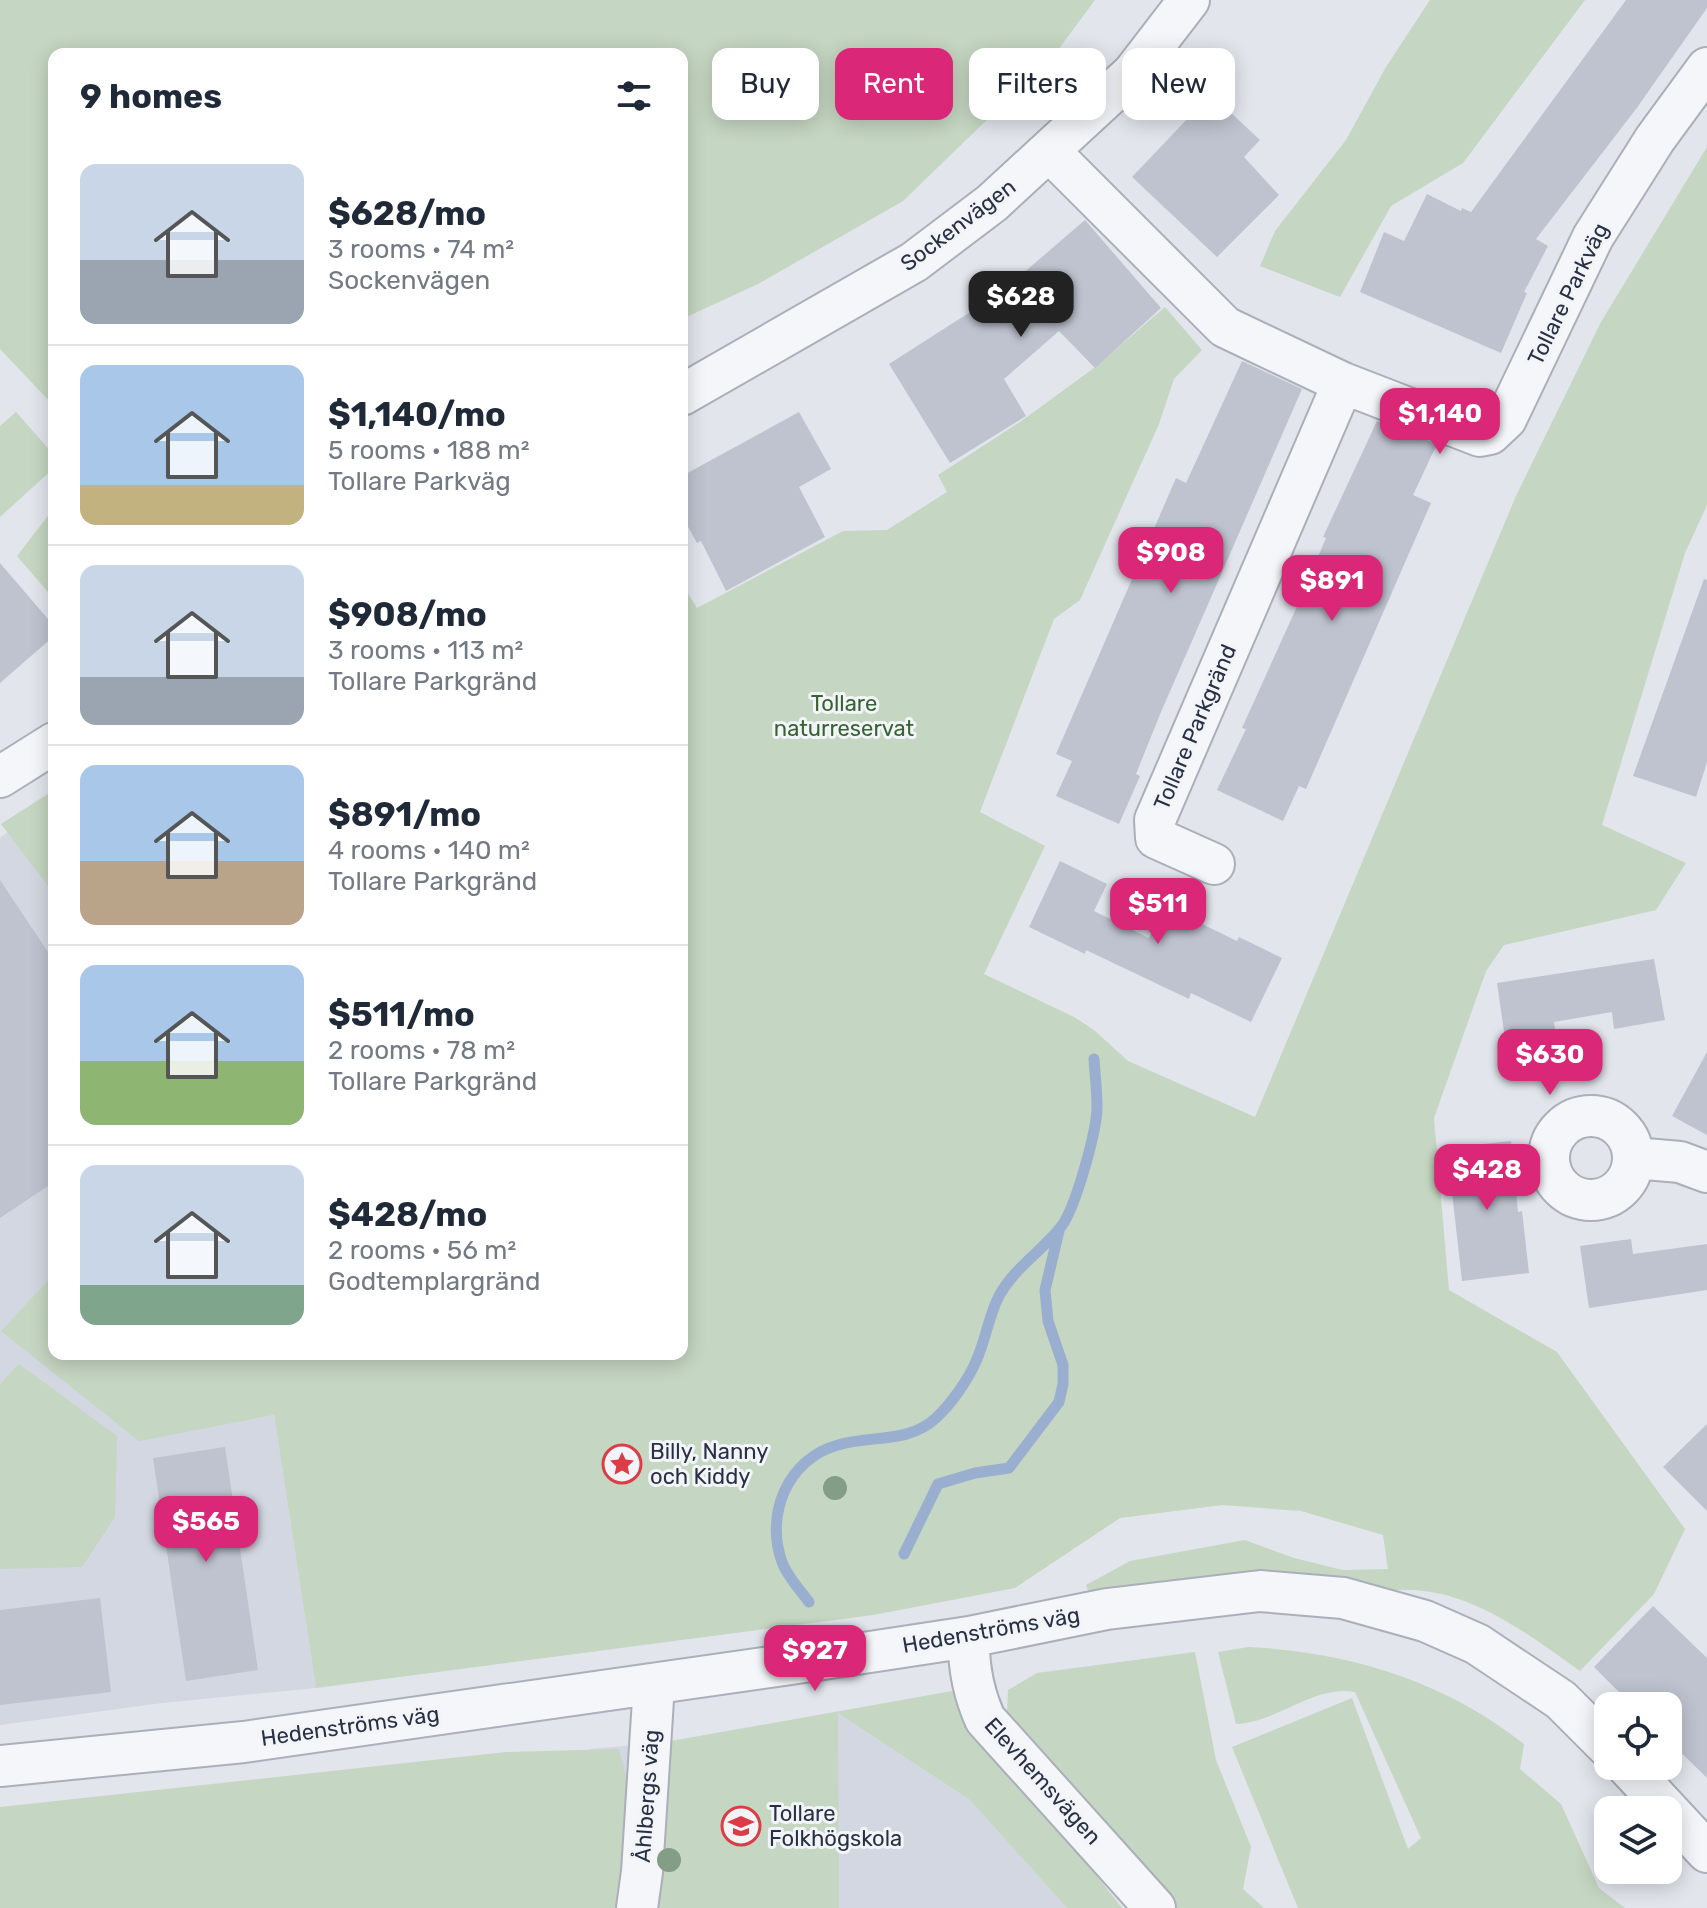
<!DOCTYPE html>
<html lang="en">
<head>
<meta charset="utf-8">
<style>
	body { margin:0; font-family:Rubik,sans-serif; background:#f6f6f7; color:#1f2937; height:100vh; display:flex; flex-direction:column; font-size:30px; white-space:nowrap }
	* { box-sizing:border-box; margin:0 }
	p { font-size:26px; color:#747a83 }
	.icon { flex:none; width:44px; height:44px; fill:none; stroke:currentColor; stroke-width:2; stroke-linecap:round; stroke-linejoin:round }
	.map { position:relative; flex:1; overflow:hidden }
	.details { position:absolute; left:48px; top:48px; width:640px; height:1312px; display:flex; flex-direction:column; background:#fff; border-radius:16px; box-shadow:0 4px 20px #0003 }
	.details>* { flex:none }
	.guide { position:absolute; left:712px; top:48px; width:760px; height:72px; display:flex; gap:16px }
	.buttons { position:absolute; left:1594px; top:1692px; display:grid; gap:16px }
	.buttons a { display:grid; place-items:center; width:88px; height:88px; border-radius:16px; background:#fff; box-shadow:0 4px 20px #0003; font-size:40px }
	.price { position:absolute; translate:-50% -68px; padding:0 18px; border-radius:16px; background:#db2777; color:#fff; font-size:26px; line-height:52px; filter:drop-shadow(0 2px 4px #0008) }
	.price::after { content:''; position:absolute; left:50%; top:48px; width:24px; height:18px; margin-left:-12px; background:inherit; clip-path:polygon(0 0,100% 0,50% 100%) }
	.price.on { background:#222; color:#fff }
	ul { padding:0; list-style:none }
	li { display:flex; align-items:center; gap:24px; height:200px; padding:0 32px }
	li+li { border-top:2px solid #e0e1e3 }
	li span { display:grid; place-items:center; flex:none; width:224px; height:160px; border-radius:16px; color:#555 }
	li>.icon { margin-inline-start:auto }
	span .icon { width:96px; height:96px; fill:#fffc; stroke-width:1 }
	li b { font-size:34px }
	h2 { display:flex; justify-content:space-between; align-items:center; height:96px; padding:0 32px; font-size:34px }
	.tag { padding:0 28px; border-radius:16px; background:#fff; box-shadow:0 4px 20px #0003; font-size:28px; line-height:72px }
	.tag.on { background:#db2777; color:#fff }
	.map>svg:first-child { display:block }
</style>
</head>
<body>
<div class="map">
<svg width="1707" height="1908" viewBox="0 0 1707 1908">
	<rect width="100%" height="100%" fill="#e2e5ec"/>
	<path fill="#d3d7e1" d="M8,832L54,894V1274L2,1331L139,1440L274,1415L316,1688L162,1703L0,1725V838Z
		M837,1712L970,1800L1067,1908H457L590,1749L666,1742Z"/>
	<path fill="#c5d6c2" d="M0,0H1095L1055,54L903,201L758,284L682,319V54H54V406L0,349Z
		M1430,0H1585L1463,163L1391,206L1340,297L1260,266L1275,231L1346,140L1386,67Z
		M1707,147V505L1685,553L1602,825L1686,863L1656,910L1504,945L1486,971L1434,1118L1449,1290L1557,1352L1685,1529L1654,1594L1580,1671C1518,1627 1451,1574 1371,1594L1093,1605L1086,1585L1130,1561L1245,1540L1294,1558L1343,1570L1388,1569L1383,1535L1301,1511L1222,1505L1120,1518L1015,1588L873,1615L316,1688L274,1415L139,1441L1,1331L54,1274V1354H682V584L697,608L843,531L887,530L947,492L938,475L1020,422L1094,368L1165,307L1202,350L1174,379L1159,424L1080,600L1054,619L980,812L1045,846L984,974L1074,1017L1094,1030L1128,1061L1255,1117L1516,496L1601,322Z
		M16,412L54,455V468L0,517V426Z
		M54,508V599L17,556Z
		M54,790V894L1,824Z
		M19,1364L117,1436L115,1517L82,1567L0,1569V1384Z
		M1249,1647C1349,1652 1445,1681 1524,1744L1520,1769L1561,1804L1599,1888L1625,1908H1298L1232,1747L1352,1698L1408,1849L1421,1838L1355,1692C1315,1684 1276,1723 1236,1724L1218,1652Z
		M1195,1652L1216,1760L1251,1847L1243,1889L1264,1908H1166L1007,1713L1008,1690L1037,1673Z
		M952,1691L1122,1908H1067L970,1800L838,1713L839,1908H646L666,1742Z
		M619,1749L630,1792L622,1908H0V1807L506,1752Z"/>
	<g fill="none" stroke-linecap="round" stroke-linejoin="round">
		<path stroke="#9aaecf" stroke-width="11" d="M904,1554L938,1484L975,1473L1009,1468L1059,1402L1063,1384V1365L1048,1321L1045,1290L1059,1231
			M809,1602C800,1590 787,1576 782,1562C765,1515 787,1459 838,1445C870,1435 908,1444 936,1418C951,1404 969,1379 977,1359C986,1338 989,1315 999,1296C1014,1268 1041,1252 1060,1228C1075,1211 1097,1130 1097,1107C1097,1091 1095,1075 1094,1059"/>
	</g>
	<path fill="#bec3cf" d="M1626,0H1707V8L1636,109L1536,239L1548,246L1524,292L1527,293L1501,353L1360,292L1384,232L1404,241L1427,194L1461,211L1462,208L1471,212Z
		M1211,94L1260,140L1244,157L1279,195L1217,257L1132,177Z
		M1085,220L1161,308L1095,368L1059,331L1004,379L1026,416L950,463L889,364L1000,293Z
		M1242,361L1302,389L1161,712L1136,774L1140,776L1119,824L1056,796L1072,761L1056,754L1176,478L1186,483Z
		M799,412L831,469L799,487L825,537L726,591L701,541L697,543L682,516V476Z
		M1377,421L1437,444L1413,495L1431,503L1306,789L1299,786L1283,821L1217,790L1246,729L1242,728L1299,602L1326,538L1323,537Z
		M0,563L54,626V636L0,683Z
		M1704,579L1707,580V762L1696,797L1633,776Z
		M1060,861L1107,884L1094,911L1149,938L1165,906L1237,941L1239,937L1282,958L1251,1022L1191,993L1189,999L1086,950L1085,954L1029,927Z
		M0,880L54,961V1182L0,1218Z
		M1654,959L1665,1020L1614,1029L1612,1012L1554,1022L1556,1038L1506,1045L1497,983Z
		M1707,1052V1135L1672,1116Z
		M1511,1141L1518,1212L1522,1211L1529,1273L1462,1281L1447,1148Z
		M1631,1239L1633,1254L1707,1244V1290L1589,1308L1580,1246Z
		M1707,1424V1511L1663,1467Z
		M225,1447L258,1670L186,1681L153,1458Z
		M100,1598L111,1692L0,1705V1610Z
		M1653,1606L1707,1658V1778L1668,1740V1706H1633L1594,1667Z"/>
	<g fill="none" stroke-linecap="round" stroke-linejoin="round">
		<g stroke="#aaafba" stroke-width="44">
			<path id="minor" d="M1050,152L1225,327L1343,383L1480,436L1490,434L1506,419L1593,237L1655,139L1707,68
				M682,395L914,262L992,203L1133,73L1189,0
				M0,777L54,743
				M1214,864L1156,838L1155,820L1343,383
				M1549 1158a42 42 0 1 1 84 0a42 42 0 1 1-84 0Z
				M1634,1158L1680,1162L1707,1172
				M969,1637C968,1667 973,1692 985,1719L1155,1908
				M0,1766L244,1742L784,1665L969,1637L1107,1609L1260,1591L1343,1598L1425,1621L1477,1644L1561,1700L1608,1747
				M1627,1766L1707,1852
				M637,1908L642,1872L654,1684"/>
		</g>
		<use href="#minor" stroke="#f5f6f9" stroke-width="40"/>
	</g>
	<g fill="#849d87">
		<circle cx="835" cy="1488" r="12"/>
		<circle cx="669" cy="1860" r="12"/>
	</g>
	<defs>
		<g id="sight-ring" transform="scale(2)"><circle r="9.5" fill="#f2f4f8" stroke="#db3c45" stroke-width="1.5"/><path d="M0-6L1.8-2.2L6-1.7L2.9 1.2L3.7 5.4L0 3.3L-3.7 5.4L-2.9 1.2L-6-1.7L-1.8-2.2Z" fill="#db3c45"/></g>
		<g id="university-ring" transform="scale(2)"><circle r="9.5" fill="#f2f4f8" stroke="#db3c45" stroke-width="1.5"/><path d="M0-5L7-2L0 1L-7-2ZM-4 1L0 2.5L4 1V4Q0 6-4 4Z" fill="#db3c45"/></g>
	</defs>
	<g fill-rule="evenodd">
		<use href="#sight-ring" x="622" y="1464"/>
		<use href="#university-ring" x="741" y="1826"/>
	</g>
	<g text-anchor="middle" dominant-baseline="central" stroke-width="6" stroke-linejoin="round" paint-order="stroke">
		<g font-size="22" fill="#283045" stroke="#f2f4f8">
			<text transform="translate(958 225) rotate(-37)">Sockenvägen</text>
			<text transform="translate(1568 294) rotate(-64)">Tollare Parkväg</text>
			<text transform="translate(1195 727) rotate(-67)">Tollare Parkgränd</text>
			<text transform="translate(991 1630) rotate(-10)">Hedenströms väg</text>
			<text transform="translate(350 1726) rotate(-8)">Hedenströms väg</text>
			<text transform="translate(1043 1781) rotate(48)">Elevhemsvägen</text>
			<text transform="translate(647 1796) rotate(-86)">Åhlbergs väg</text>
		</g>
		<g font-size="22" fill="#386234" stroke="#f2f4f8">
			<text x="844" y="703">Tollare<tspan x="844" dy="25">naturreservat</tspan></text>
		</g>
		<g font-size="22" fill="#283045" stroke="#f2f4f8" text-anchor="start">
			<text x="650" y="1451">Billy, Nanny<tspan x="650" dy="25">och Kiddy</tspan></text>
			<text x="769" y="1813">Tollare<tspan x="769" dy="25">Folkhögskola</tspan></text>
		</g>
	</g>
</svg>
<div class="buttons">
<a><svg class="icon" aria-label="locate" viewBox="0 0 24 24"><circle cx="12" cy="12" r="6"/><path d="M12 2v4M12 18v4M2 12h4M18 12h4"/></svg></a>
<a><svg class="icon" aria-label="layers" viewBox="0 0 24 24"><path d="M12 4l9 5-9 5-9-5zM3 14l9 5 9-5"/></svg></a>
</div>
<b class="price on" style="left:1021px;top:339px">$628</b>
<b class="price" style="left:1440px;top:456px">$1,140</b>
<b class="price" style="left:1171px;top:595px">$908</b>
<b class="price" style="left:1332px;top:623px">$891</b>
<b class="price" style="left:1158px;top:946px">$511</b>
<b class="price" style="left:1550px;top:1097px">$630</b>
<b class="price" style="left:1487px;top:1212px">$428</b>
<b class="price" style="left:206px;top:1564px">$565</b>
<b class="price" style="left:815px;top:1693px">$927</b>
<div class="guide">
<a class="tag">Buy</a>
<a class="tag on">Rent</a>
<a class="tag">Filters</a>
<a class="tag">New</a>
</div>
<section class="details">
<h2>9 homes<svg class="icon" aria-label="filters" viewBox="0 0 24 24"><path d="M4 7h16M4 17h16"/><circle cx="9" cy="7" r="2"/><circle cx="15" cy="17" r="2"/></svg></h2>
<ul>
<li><span style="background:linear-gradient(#c9d6e8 60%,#9aa5b1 0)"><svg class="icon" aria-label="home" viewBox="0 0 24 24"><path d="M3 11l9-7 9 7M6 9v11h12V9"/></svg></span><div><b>$628/mo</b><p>3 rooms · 74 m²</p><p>Sockenvägen</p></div></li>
<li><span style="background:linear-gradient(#a9c7e8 75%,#c2b280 0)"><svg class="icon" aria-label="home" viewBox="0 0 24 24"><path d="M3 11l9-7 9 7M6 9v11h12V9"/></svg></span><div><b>$1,140/mo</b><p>5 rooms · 188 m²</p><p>Tollare Parkväg</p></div></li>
<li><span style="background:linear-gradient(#c9d6e8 70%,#9aa5b1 0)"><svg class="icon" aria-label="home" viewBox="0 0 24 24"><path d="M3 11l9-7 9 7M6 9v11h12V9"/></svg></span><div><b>$908/mo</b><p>3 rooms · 113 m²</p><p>Tollare Parkgränd</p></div></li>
<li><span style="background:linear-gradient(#a9c7e8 60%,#b9a48a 0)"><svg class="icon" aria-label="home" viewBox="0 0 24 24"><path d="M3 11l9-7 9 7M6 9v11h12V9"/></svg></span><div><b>$891/mo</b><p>4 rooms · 140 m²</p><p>Tollare Parkgränd</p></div></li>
<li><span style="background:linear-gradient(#a9c7e8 60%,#8fb573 0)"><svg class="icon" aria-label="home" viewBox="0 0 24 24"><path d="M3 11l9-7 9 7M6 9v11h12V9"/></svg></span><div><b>$511/mo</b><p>2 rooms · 78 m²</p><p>Tollare Parkgränd</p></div></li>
<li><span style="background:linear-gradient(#c9d6e8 75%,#7fa58c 0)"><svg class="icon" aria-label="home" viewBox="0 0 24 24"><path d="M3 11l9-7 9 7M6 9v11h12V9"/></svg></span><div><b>$428/mo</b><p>2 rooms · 56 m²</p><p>Godtemplargränd</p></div></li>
</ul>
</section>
</div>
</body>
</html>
